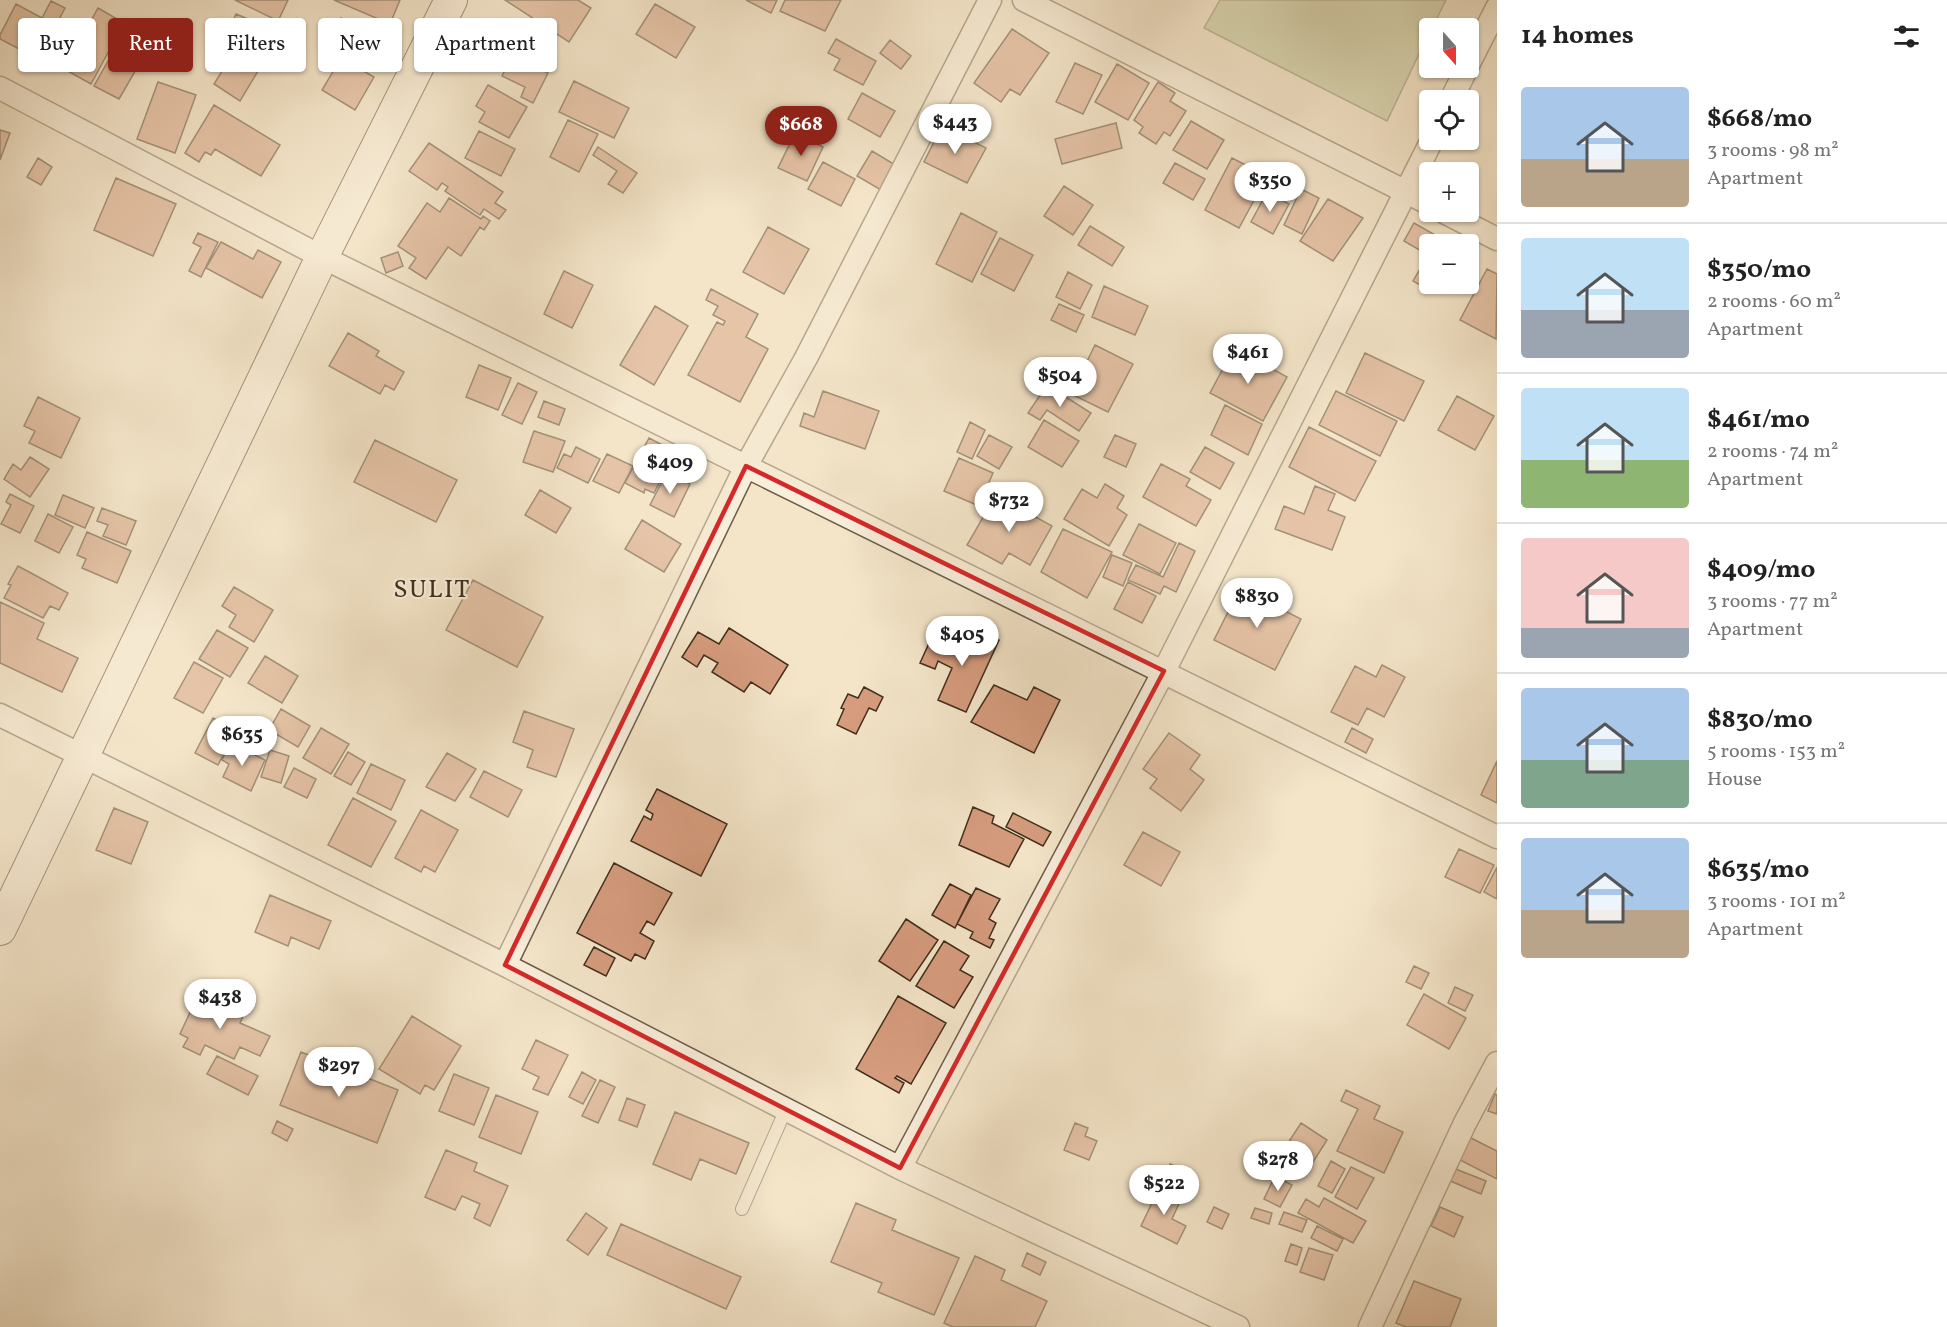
<!DOCTYPE html>
<html lang="en">
<head>
<meta charset="utf-8">
<style>
	body { margin:0; font-family:Vollkorn,serif; background:#f6f6f6; color:#222; height:100vh; display:flex; flex-direction:column; font-size:22px; white-space:nowrap }
	* { box-sizing:border-box; margin:0 }
	p { font-size:20px; color:#767676 }
	.icon { flex:none; width:33px; height:33px; fill:none; stroke:currentColor; stroke-width:2; stroke-linecap:round; stroke-linejoin:round }
	.map { position:relative; flex:1; overflow:hidden }
	.side { display:flex; flex-direction:column; background:#fff; width:450px }
	.side>* { flex:none }
	.guide { position:absolute; left:18px; top:18px; width:570px; height:54px; display:flex; gap:12px }
	.needle { width:39px; rotate:159deg }
	.buttons { position:absolute; left:1419px; top:18px; display:grid; gap:12px }
	.buttons a { display:grid; place-items:center; width:60px; height:60px; border-radius:6px; background:#fff; box-shadow:0 2px 4px #0004; font-size:30px }
	.price { position:absolute; translate:-50% -51px; padding:0 14px; border-radius:21px; background:#fff; color:#222; font-size:20px; line-height:39px; filter:drop-shadow(0 2px 3px #0008) }
	.price::after { content:''; position:absolute; left:50%; top:36px; width:18px; height:14px; margin-left:-9px; background:inherit; clip-path:polygon(0 0,100% 0,50% 100%) }
	.price.active { background:#8f2418; color:#fff }
	ul { padding:0; list-style:none }
	li { display:flex; align-items:center; gap:18px; height:150px; padding:0 24px }
	li+li { border-top:2px solid #e0e0e0 }
	li span { display:grid; place-items:center; flex:none; width:168px; height:120px; border-radius:6px; color:#555 }
	li>.icon { margin-inline-start:auto }
	span .icon { width:72px; height:72px; fill:#fffc; stroke-width:1 }
	li b { font-size:26px }
	h2 { display:flex; justify-content:space-between; align-items:center; height:72px; padding:0 24px; font-size:26px }
	.pill { padding:0 21px; border-radius:6px; background:#fff; box-shadow:0 2px 4px #0004; font-size:21px; line-height:54px }
	.pill.active { background:#8f2418; color:#fff }
	main { display:flex; flex:1; min-height:0 }
	.map>svg:first-child { display:block }
</style>
</head>
<body>
<main>
<div class="map">
<svg width="1497" height="1327" viewBox="0 0 1497 1327">
	<rect width="100%" height="100%" fill="#f4e5c9"/>
	<filter id="stains"><feTurbulence type="fractalNoise" baseFrequency=".00333" numOctaves="4"/><feColorMatrix values="0 0 0 0 .2 0 0 0 0 .09 0 0 0 0 .02 0 0 0 .5 -.17"/></filter>
	<radialGradient id="worn" r=".72"><stop offset=".6" stop-color="#630" stop-opacity="0"/><stop offset="1" stop-color="#630" stop-opacity=".3"/></radialGradient>
	<path fill="#bac598" stroke="#7d7a5a" stroke-width="1.5" d="M1220,0H1446L1432,28H1430L1429,33L1387,121L1204,28Z"/>
	<path fill="#d69c7e" stroke="#402e1b" stroke-width="1.5" d="M235,0H288L278,21Z
		M334,0H400L390,24Z
		M505,0H578L591,8L569,42Z
		M746,0H777L771,13Z
		M785,0H841L825,31L780,11Z
		M51,1L65,8L38,59L0,39V35L16,4L42,18Z
		M655,4L695,27L676,58L636,34Z
		M98,8L124,23L91,84L64,69Z
		M236,14L267,27L256,50L226,37Z
		M341,18L367,29L368,26L387,34L379,51L369,46L366,52L350,45L353,39L335,31Z
		M1012,29L1049,53L1020,95L1010,89L1001,102L974,83Z
		M836,39L876,61L863,85L834,70L840,59L828,53Z
		M890,40L911,56L901,69L880,53Z
		M112,54L137,68L119,99L94,86Z
		M232,55L258,71L240,101L214,84Z
		M513,55L548,73L533,103L521,97L525,87L502,76Z
		M341,58L374,77L355,110L322,90Z
		M1075,63L1102,75L1083,114L1056,102Z
		M1117,64L1149,83L1128,120L1095,102Z
		M574,81L629,108L614,138L559,112Z
		M158,82L196,95L175,153L137,139Z
		M1158,82L1175,93L1170,101L1186,111L1170,136L1164,132L1156,144L1139,133L1143,127L1134,120Z
		M488,85L527,107L509,138L479,122L485,112L476,106Z
		M862,93L895,111L880,137L848,119Z
		M214,105L280,145L261,176L215,149L211,155L205,152L199,162L185,153Z
		M568,120L598,134L579,172L550,157Z
		M1191,121L1224,140L1207,169L1173,150Z
		M1116,123L1122,148L1062,164L1055,139Z
		M942,126L986,148L967,183L924,162Z
		M0,130L10,133L0,160Z
		M479,131L515,149L501,176L465,158Z
		M795,133L823,147L807,181L778,168Z
		M429,143L503,192L495,203L506,210L499,219L484,209L480,215L445,191L448,187L442,183L437,190L409,171Z
		M598,147L637,173L623,193L608,184L617,171L593,155Z
		M872,151L897,166L881,190L857,176Z
		M38,158L52,167L41,185L27,177Z
		M1232,158L1267,176L1239,228L1205,210Z
		M823,162L855,179L841,206L808,189Z
		M1175,163L1205,179L1193,200L1163,183Z
		M116,178L176,204L153,256L94,230Z
		M1064,186L1093,205L1073,235L1044,216Z
		M1301,189L1319,198L1302,234L1284,225Z
		M1267,192L1289,204L1273,234L1251,222Z
		M449,198L481,219L483,216L490,221L484,230L480,227L461,256L448,247L426,279L409,268L416,258L398,246L427,203L440,212Z
		M1328,199L1363,218L1333,261L1300,241Z
		M961,213L997,232L972,282L936,264Z
		M1414,223L1444,240L1442,244H1430V284H1439L1434,293L1413,281L1428,255L1404,241Z
		M1090,226L1124,247L1112,266L1078,245Z
		M768,227L809,249L784,294L743,272Z
		M198,233L218,242L201,277L189,271L201,247L193,243Z
		M1000,238L1033,255L1014,291L981,274Z
		M221,242L253,259L258,250L281,262L262,298L206,268Z
		M398,252L403,266L386,273L381,258Z
		M1487,269L1497,274L1496,339L1460,320Z
		M564,271L593,285L572,328L544,314Z
		M1068,272L1092,285L1080,309L1056,297Z
		M1104,286L1148,306L1135,335L1092,317Z
		M711,289L758,314L746,337L768,349L740,402L688,375L717,322L723,325L725,321L713,315L718,306L706,300Z
		M1059,304L1084,315L1076,332L1051,320Z
		M655,306L688,326L654,385L620,365Z
		M348,333L379,351L376,356L404,372L394,390L385,385L380,394L329,366Z
		M1095,345L1133,364L1108,412L1071,394Z
		M1234,348L1287,377L1263,421L1210,393Z
		M1365,353L1424,381L1404,421L1346,393Z
		M479,365L511,378L498,410L466,397Z
		M518,383L537,392L522,424L502,415Z
		M1047,385L1091,413L1079,431L1047,410L1040,420L1028,413Z
		M823,391L879,411L865,449L800,426L804,413L814,417Z
		M1336,391L1397,421L1380,456L1319,425Z
		M1457,396L1494,416L1475,450L1438,430Z
		M38,397L80,418L61,458L29,443L35,431L24,426Z
		M544,401L565,409L559,425L538,417Z
		M1225,405L1262,424L1248,455L1211,435Z
		M1044,420L1079,441L1062,467L1028,447Z
		M970,422L985,430L972,459L957,452Z
		M1309,427L1376,461L1355,501L1289,467Z
		M534,431L565,441L553,472L523,462Z
		M989,435L1012,447L999,469L977,456Z
		M1115,435L1136,444L1126,467L1104,457Z
		M649,438L668,448L655,473L662,477L654,493L645,489L644,493L625,483Z
		M375,440L457,480L436,522L354,482Z
		M576,447L600,459L588,483L557,468L564,454L571,457Z
		M1205,447L1234,463L1220,489L1190,472Z
		M607,454L633,466L619,493L593,481Z
		M30,457L49,469L30,497L4,479L13,464L21,470Z
		M959,458L993,473L979,506L944,491Z
		M1161,464L1190,479L1186,486L1211,500L1196,526L1143,497Z
		M667,472L690,484L674,517L650,505Z
		M1105,484L1124,496L1117,508L1127,515L1109,546L1064,519L1082,489L1097,498Z
		M1315,486L1335,494L1328,510L1345,517L1332,550L1275,529L1284,506L1304,514Z
		M540,490L571,508L556,533L525,515Z
		M10,494L34,506L20,533L1,524L11,505L6,502Z
		M63,495L94,508L85,528L55,515Z
		M996,495L1052,526L1030,565L1009,553L1002,564L967,545Z
		M102,508L136,521L126,545L103,536L108,525L97,521Z
		M48,514L73,527L59,553L35,541Z
		M642,520L681,544L664,572L625,549Z
		M1139,524L1176,543L1160,574L1123,555Z
		M1063,529L1112,552L1087,598L1041,572Z
		M87,532L131,551L117,583L82,568L86,559L77,555Z
		M1179,543L1195,551L1176,592L1164,586L1160,594L1128,580L1136,565L1163,577Z
		M1112,555L1132,563L1123,586L1103,577Z
		M18,566L68,593L59,610L50,606L43,618L4,598L11,585L8,584Z
		M473,580L543,617L517,667L446,630Z
		M1128,582L1156,596L1142,623L1114,609Z
		M234,587L273,610L254,642L229,627L236,615L222,606Z
		M1240,588L1301,619L1275,670L1214,640Z
		M0,602L44,623L37,639L78,658L62,692L0,663Z
		M970,627L999,640L966,712L938,700L952,668L938,661L935,669L920,663L930,641L958,653Z
		M729,628L788,665L770,694L751,682L744,692L712,672L718,663L704,655L697,667L682,657L698,632L719,644Z
		M217,630L248,648L230,677L199,659Z
		M265,656L298,676L282,703L248,683Z
		M194,662L223,678L203,713L174,698Z
		M1382,665L1405,677L1384,717L1367,708L1358,725L1331,712L1355,666L1376,677Z
		M994,685L1027,700L1034,687L1060,700L1034,753L971,722Z
		M864,687L883,697L876,711L869,708L856,734L837,725L844,709L841,708L848,694L858,698Z
		M281,709L310,726L298,747L269,730Z
		M524,711L574,729L556,777L527,767L533,750L513,742Z
		M213,718L236,730L218,765L195,753Z
		M321,728L349,744L331,774L303,758Z
		M1352,728L1373,739L1366,753L1345,742Z
		M1169,733L1200,755L1190,769L1204,780L1181,811L1150,788L1157,779L1143,769Z
		M230,743L265,760L251,791L223,777L229,764L222,760Z
		M270,750L289,756L281,783L261,777Z
		M348,752L365,762L351,785L334,776Z
		M447,753L476,769L455,801L426,787Z
		M1497,761V803L1481,795Z
		M371,764L405,780L391,810L357,793Z
		M294,768L316,779L307,798L284,787Z
		M484,771L522,790L508,817L470,797Z
		M657,789L727,824L701,876L631,841L644,816L651,820L653,814L646,810Z
		M353,798L396,821L371,867L328,845Z
		M973,807L994,816L992,823L1024,839L1009,867L959,845Z
		M114,808L148,822L131,864L96,850Z
		M421,810L458,830L435,872L424,866L421,872L395,858Z
		M1013,813L1051,832L1043,846L1006,827Z
		M1143,832L1180,852L1161,886L1124,865Z
		M1459,849L1494,865L1480,893L1445,877Z
		M614,863L672,893L654,925L647,921L640,933L654,941L645,959L635,954L631,961L577,933Z
		M1497,867V899L1484,892Z
		M950,884L971,895L955,928L932,915Z
		M976,888L1000,899L989,919L996,923L989,938L994,940L990,948L970,938L973,932L957,924Z
		M270,895L331,921L319,949L291,937L288,946L255,932Z
		M906,919L938,940L910,981L879,961Z
		M944,941L969,956L960,970L973,977L954,1008L916,986Z
		M594,947L615,958L606,976L584,965Z
		M1414,966L1429,973L1421,989L1406,982Z
		M1455,987L1473,995L1465,1011L1448,1003Z
		M199,993L244,1014L240,1023L270,1036L260,1056L240,1047L234,1059L205,1045L200,1055L183,1047L188,1038L180,1034Z
		M1424,994L1466,1018L1449,1049L1407,1025Z
		M898,996L946,1023L911,1084L897,1076L895,1078L904,1083L899,1093L856,1069Z
		M412,1016L461,1046L434,1090L425,1085L420,1094L379,1069Z
		M536,1040L568,1055L548,1095L533,1089L539,1077L522,1069Z
		M301,1052L398,1090L377,1143L280,1105Z
		M217,1056L258,1076L248,1095L207,1074Z
		M582,1072L596,1080L583,1104L569,1097Z
		M454,1074L489,1088L474,1125L439,1111Z
		M600,1080L615,1087L598,1123L582,1116Z
		M1346,1090L1380,1106L1374,1119L1403,1132L1384,1173L1337,1151L1358,1109L1341,1101Z
		M1495,1094L1497,1095V1114L1488,1111Z
		M496,1095L538,1112L521,1154L479,1137Z
		M627,1098L645,1105L637,1127L619,1120Z
		M675,1112L749,1143L736,1174L700,1159L691,1180L653,1164Z
		M277,1121L293,1129L287,1141L272,1133Z
		M1075,1123L1088,1128L1085,1136L1097,1141L1089,1160L1064,1150Z
		M1301,1123L1327,1140L1313,1162L1310,1161L1307,1164L1284,1149Z
		M1469,1137L1497,1151V1179L1458,1159Z
		M446,1150L477,1163L474,1171L508,1186L490,1226L474,1218L480,1204L462,1196L455,1210L425,1197Z
		M1331,1161L1345,1169L1332,1193L1318,1186Z
		M1170,1164L1192,1173L1184,1193L1162,1185Z
		M1351,1167L1374,1178L1357,1209L1335,1197Z
		M1453,1168L1486,1181L1481,1194L1448,1180Z
		M1275,1176L1292,1185L1280,1207L1264,1199Z
		M1160,1186L1182,1197L1172,1219L1186,1226L1177,1244L1141,1226Z
		M1324,1198L1366,1221L1353,1243L1298,1213L1306,1199L1319,1207Z
		M856,1203L896,1220L892,1230L959,1258L934,1315L878,1292L882,1283L831,1262Z
		M1214,1207L1229,1214L1222,1229L1207,1222Z
		M1440,1207L1463,1217L1454,1237L1431,1226Z
		M1255,1208L1272,1213L1269,1224L1251,1218Z
		M1284,1212L1307,1220L1302,1232L1279,1224Z
		M586,1213L607,1228L588,1255L567,1240Z
		M621,1224L741,1277L726,1309L607,1255Z
		M1317,1226L1343,1239L1337,1251L1311,1238Z
		M1291,1244L1302,1248L1297,1265L1285,1261Z
		M1309,1248L1333,1255L1324,1280L1300,1272Z
		M1027,1253L1046,1262L1040,1275L1022,1266Z
		M975,1256L1005,1270L1001,1280L1047,1301L1035,1327H953L944,1323Z
		M1414,1281L1461,1299L1450,1327H1406L1396,1323Z"/>
	<g fill="none" stroke-linecap="round" stroke-linejoin="round">
		<g stroke="#6d5c46" stroke-width="14">
			<path id="lane" d="M742,1209L786,1109"/>
		</g>
		<g stroke="#6d5c46" stroke-width="25">
			<path id="street" d="M1024,0L1430,204
				M1468,65L1497,8
				M0,88L322,257L1497,837
				M1451,100L1467,68
				M1444,212L1497,239
				M0,715L505,965L900,1168L1238,1327
				M505,965L746,466L806,358L990,0
				M900,1168L1164,671L1432,140
				M1370,1327L1465,1123L1497,1063"/>
		</g>
		<g stroke="#402e1b" stroke-width="34">
			<path id="secondary" d="M0,929L322,257L451,0"/>
		</g>
		<use href="#lane" stroke="#f8eedc" stroke-width="12"/>
		<use href="#street" stroke="#f8eedc" stroke-width="22"/>
		<use href="#secondary" stroke="#f8eedc" stroke-width="32"/>
	</g>
	<path d="M0 0H1497V1327H0ZM746,466L1164,671L900,1168L505,965Z" fill="#f4e5c9" fill-opacity=".55" fill-rule="evenodd"/>
	<path fill="none" stroke="#d62828" stroke-width="4.5" stroke-linejoin="round" d="M746,466L1164,671L900,1168L505,965Z"/>
	<g text-anchor="middle" dominant-baseline="central" stroke-width="4.5" stroke-linejoin="round" paint-order="stroke">
		<g font-size="26" letter-spacing="1.5" fill="#402e1b" stroke="#f8eedc">
			<text x="432" y="590">SULIT</text>
		</g>
	</g>
	<rect width="100%" height="100%" filter="url(#stains)"/>
	<rect width="100%" height="100%" fill="url(#worn)"/>
</svg>
<div class="buttons">
<a><svg class="needle" viewBox="-14 -14 28 28"><path d="M0-13l5 13h-10z" fill="#e53935"/><path d="M0 13l5-13h-10z" fill="#767676"/></svg></a>
<a><svg class="icon" aria-label="locate" viewBox="0 0 24 24"><circle cx="12" cy="12" r="6"/><path d="M12 2v4M12 18v4M2 12h4M18 12h4"/></svg></a>
<a>+</a>
<a>−</a>
</div>
<b class="price" style="left:955px;top:155px">$443</b>
<b class="price active" style="left:801px;top:157px">$668</b>
<b class="price" style="left:1270px;top:213px">$350</b>
<b class="price" style="left:1248px;top:385px">$461</b>
<b class="price" style="left:1060px;top:408px">$504</b>
<b class="price" style="left:670px;top:495px">$409</b>
<b class="price" style="left:1009px;top:533px">$732</b>
<b class="price" style="left:1257px;top:629px">$830</b>
<b class="price" style="left:962px;top:667px">$405</b>
<b class="price" style="left:242px;top:767px">$635</b>
<b class="price" style="left:220px;top:1030px">$438</b>
<b class="price" style="left:339px;top:1098px">$297</b>
<b class="price" style="left:1278px;top:1192px">$278</b>
<b class="price" style="left:1164px;top:1216px">$522</b>
<div class="guide">
<a class="pill">Buy</a>
<a class="pill active">Rent</a>
<a class="pill">Filters</a>
<a class="pill">New</a>
<a class="pill">Apartment</a>
</div>
</div>
<section class="side">
<h2>14 homes<svg class="icon" aria-label="filters" viewBox="0 0 24 24"><path d="M4 7h16M4 17h16"/><circle cx="9" cy="7" r="2"/><circle cx="15" cy="17" r="2"/></svg></h2>
<ul>
<li><span style="background:linear-gradient(#a9c7e8 60%,#b9a48a 0)"><svg class="icon" aria-label="home" viewBox="0 0 24 24"><path d="M3 11l9-7 9 7M6 9v11h12V9"/></svg></span><div><b>$668/mo</b><p>3 rooms · 98 m²</p><p>Apartment</p></div></li>
<li><span style="background:linear-gradient(#bfe0f5 60%,#9aa5b1 0)"><svg class="icon" aria-label="home" viewBox="0 0 24 24"><path d="M3 11l9-7 9 7M6 9v11h12V9"/></svg></span><div><b>$350/mo</b><p>2 rooms · 60 m²</p><p>Apartment</p></div></li>
<li><span style="background:linear-gradient(#bfe0f5 60%,#8fb573 0)"><svg class="icon" aria-label="home" viewBox="0 0 24 24"><path d="M3 11l9-7 9 7M6 9v11h12V9"/></svg></span><div><b>$461/mo</b><p>2 rooms · 74 m²</p><p>Apartment</p></div></li>
<li><span style="background:linear-gradient(#f6c9c9 75%,#9aa5b1 0)"><svg class="icon" aria-label="home" viewBox="0 0 24 24"><path d="M3 11l9-7 9 7M6 9v11h12V9"/></svg></span><div><b>$409/mo</b><p>3 rooms · 77 m²</p><p>Apartment</p></div></li>
<li><span style="background:linear-gradient(#a9c7e8 60%,#7fa58c 0)"><svg class="icon" aria-label="home" viewBox="0 0 24 24"><path d="M3 11l9-7 9 7M6 9v11h12V9"/></svg></span><div><b>$830/mo</b><p>5 rooms · 153 m²</p><p>House</p></div></li>
<li><span style="background:linear-gradient(#a9c7e8 60%,#b9a48a 0)"><svg class="icon" aria-label="home" viewBox="0 0 24 24"><path d="M3 11l9-7 9 7M6 9v11h12V9"/></svg></span><div><b>$635/mo</b><p>3 rooms · 101 m²</p><p>Apartment</p></div></li>
</ul>
</section>
</main>
</body>
</html>
